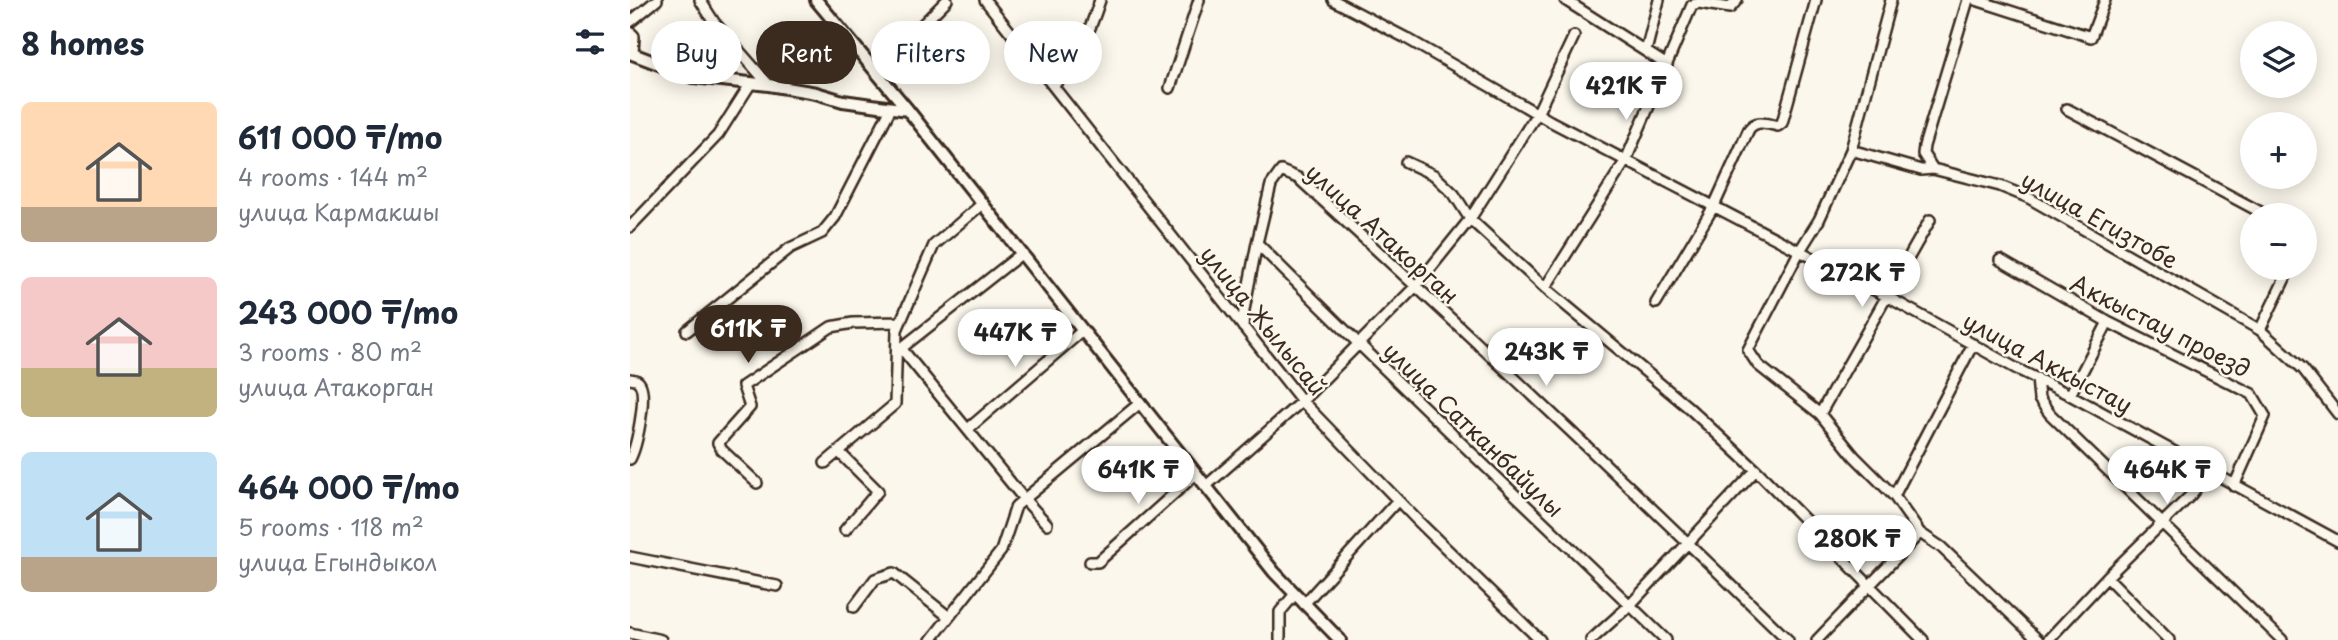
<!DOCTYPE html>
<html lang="en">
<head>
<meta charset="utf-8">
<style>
	body { margin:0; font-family:"Playpen Sans",sans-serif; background:#f2f2f3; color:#1f2937; height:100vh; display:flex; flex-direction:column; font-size:26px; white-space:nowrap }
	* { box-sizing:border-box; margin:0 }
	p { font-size:23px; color:#747a83 }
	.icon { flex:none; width:38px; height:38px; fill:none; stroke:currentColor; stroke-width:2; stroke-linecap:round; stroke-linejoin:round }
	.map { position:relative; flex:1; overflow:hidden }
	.side { display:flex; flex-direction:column; background:#fff; width:630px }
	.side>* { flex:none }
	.top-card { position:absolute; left:21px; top:21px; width:665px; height:63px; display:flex; gap:14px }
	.controls { position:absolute; left:1610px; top:21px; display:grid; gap:14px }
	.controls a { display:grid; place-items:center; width:77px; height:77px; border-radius:50%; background:#fff; box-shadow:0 4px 18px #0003; font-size:35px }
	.price { position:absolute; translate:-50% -60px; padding:0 16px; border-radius:24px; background:#fff; color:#222; font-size:23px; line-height:46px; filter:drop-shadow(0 2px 4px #0008) }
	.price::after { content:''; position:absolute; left:50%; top:42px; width:21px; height:16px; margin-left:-10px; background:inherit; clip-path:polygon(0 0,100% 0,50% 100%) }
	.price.selected { background:#3b2a1e; color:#fff }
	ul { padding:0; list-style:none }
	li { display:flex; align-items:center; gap:21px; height:175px; padding:0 21px }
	li span { display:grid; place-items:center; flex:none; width:196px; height:140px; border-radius:10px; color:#555 }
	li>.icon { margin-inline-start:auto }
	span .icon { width:84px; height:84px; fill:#fffc; stroke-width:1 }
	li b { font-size:30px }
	h2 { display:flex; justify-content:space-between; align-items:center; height:84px; padding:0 21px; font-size:30px }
	.tag { padding:0 24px; border-radius:32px; background:#fff; box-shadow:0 4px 18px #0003; font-size:24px; line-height:63px }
	.tag.selected { background:#3b2a1e; color:#fff }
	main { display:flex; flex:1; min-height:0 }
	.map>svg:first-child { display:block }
</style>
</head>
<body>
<main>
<section class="side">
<h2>8 homes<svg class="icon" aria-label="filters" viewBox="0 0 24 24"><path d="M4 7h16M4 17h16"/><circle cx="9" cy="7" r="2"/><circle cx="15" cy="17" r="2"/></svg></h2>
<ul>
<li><span style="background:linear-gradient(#ffd9b3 75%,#b9a48a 0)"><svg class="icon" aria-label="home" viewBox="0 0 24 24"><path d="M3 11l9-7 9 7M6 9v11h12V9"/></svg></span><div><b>611 000 ₸/mo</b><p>4 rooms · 144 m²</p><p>улица Кармакшы</p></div></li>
<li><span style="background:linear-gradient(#f6c9c9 65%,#c2b280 0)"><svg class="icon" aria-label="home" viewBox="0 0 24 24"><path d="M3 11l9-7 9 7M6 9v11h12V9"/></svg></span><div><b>243 000 ₸/mo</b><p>3 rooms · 80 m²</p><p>улица Атакорган</p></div></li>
<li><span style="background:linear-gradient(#bfe0f5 75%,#b9a48a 0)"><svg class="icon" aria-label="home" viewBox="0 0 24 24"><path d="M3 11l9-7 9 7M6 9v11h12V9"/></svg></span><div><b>464 000 ₸/mo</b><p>5 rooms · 118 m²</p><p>улица Егындыкол</p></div></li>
</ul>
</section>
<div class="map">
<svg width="1708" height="640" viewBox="0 0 1708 640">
	<rect width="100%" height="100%" fill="#fbf7ec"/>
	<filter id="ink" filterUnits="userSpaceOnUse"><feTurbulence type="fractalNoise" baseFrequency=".0143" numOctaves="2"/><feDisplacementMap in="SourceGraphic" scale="14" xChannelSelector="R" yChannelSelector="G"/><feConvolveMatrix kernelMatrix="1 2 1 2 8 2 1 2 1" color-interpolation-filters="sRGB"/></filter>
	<g filter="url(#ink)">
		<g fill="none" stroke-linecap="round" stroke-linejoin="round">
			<g stroke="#3b2a1e" stroke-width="14">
				<path id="minor" d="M70,0L84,22L139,85
					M355,0L672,401L787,520L910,640
					M703,0L776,38L920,121L1256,296L1387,369L1440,395L1708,541
					M935,0L1037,65
					M1261,0L1221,150L1189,220L1169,252L1118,350L1128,365L1190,414L1224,456L1264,496L1290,533L1311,547L1408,640
					M1338,0L1294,146L1293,154L1303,169L1370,186L1397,197L1630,330L1673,369L1708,414
					M1346,0L1461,37L1475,0
					M0,22L27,0
					M0,32L4,36L3,54
					M1016,51L1029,0
					M246,71L317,0
					M423,86C447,63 460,31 470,0
					M540,88L569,0
					M1437,109L1636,215
					M1221,150L1291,170L1303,169
					M776,162L804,175L824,194L840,219L915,288L1058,407L1126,470L1293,640
					M0,227L88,135L121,83
					M1675,240V244
					M627,243C761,378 900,508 1036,640
					M1370,260L1478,322L1622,394L1635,416L1604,486
					M915,288L996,160L1062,5L1069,3L1100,8L1107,0
					M1026,303L1084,206L1119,129C1127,119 1137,124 1148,126L1152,123L1186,0
					M613,327L614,310L627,243L641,185L651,171L668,178C834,329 997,483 1158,640
					M1630,330L1660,268
					M57,331L160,248L192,233L205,217L261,108
					M271,348L394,499L417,524
					M269,350L391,254
					M1407,378L1409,399L1420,414L1652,640
					M0,379C5,380 7,379 10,384C17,397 7,446 0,459
					M1440,395L1478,322
					M1190,414L1300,220
					M338,429L452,331
					M209,452L248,491L215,530
					M195,463L265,404L267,330L304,245L352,204
					M127,483L92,450L88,443L120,407L113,386L201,327L223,323L270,322
					M576,486L672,401L786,286L840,219L908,112L944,36
					M1264,496L1343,344
					M0,557L147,586
					M460,562H468L566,474
					M1477,577L1539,640
					M674,604L768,500
					M224,607L245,579L264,573L319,617
					M0,633L31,640
					M301,640L371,551L386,506L510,403
					M650,640V612L665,594
					M961,640L1000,605L1126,470
					M1187,640L1290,533
					M1418,640L1477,577L1560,496L1579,472"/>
			</g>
			<g stroke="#3b2a1e" stroke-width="16">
				<path id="tertiary" d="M186,0L278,110L644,572L710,640
					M0,53L63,77L139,85L186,93L213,101L278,110"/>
			</g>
			<use href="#minor" stroke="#fbf7ec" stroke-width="9"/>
			<use href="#tertiary" stroke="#fbf7ec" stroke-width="10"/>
		</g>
	</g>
	<g text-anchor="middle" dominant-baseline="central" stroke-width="5" stroke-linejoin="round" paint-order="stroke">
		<g font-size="23" fill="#3b2a1e" stroke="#fbf7ec">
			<text transform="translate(1470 219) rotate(29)">улица Егизтобе</text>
			<text transform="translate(753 233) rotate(42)">улица Атакорган</text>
			<text transform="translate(634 320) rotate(51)">улица Жылысай</text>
			<text transform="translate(1531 325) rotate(27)">Аккыстау проезд</text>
			<text transform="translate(1418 362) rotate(28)">улица Аккыстау</text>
			<text transform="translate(844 429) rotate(44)">улица Сатканбайулы</text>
		</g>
	</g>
</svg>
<div class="controls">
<a><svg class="icon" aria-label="layers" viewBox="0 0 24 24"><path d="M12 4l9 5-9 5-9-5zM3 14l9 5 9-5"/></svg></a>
<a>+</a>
<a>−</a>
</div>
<b class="price" style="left:996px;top:122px">421K ₸</b>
<b class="price" style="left:1232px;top:309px">272K ₸</b>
<b class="price selected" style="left:118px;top:365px">611K ₸</b>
<b class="price" style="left:385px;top:369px">447K ₸</b>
<b class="price" style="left:916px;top:388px">243K ₸</b>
<b class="price" style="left:508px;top:506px">641K ₸</b>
<b class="price" style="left:1537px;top:506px">464K ₸</b>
<b class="price" style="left:1227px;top:575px">280K ₸</b>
<div class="top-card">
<a class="tag">Buy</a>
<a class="tag selected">Rent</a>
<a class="tag">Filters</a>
<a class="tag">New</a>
</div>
</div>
</main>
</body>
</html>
